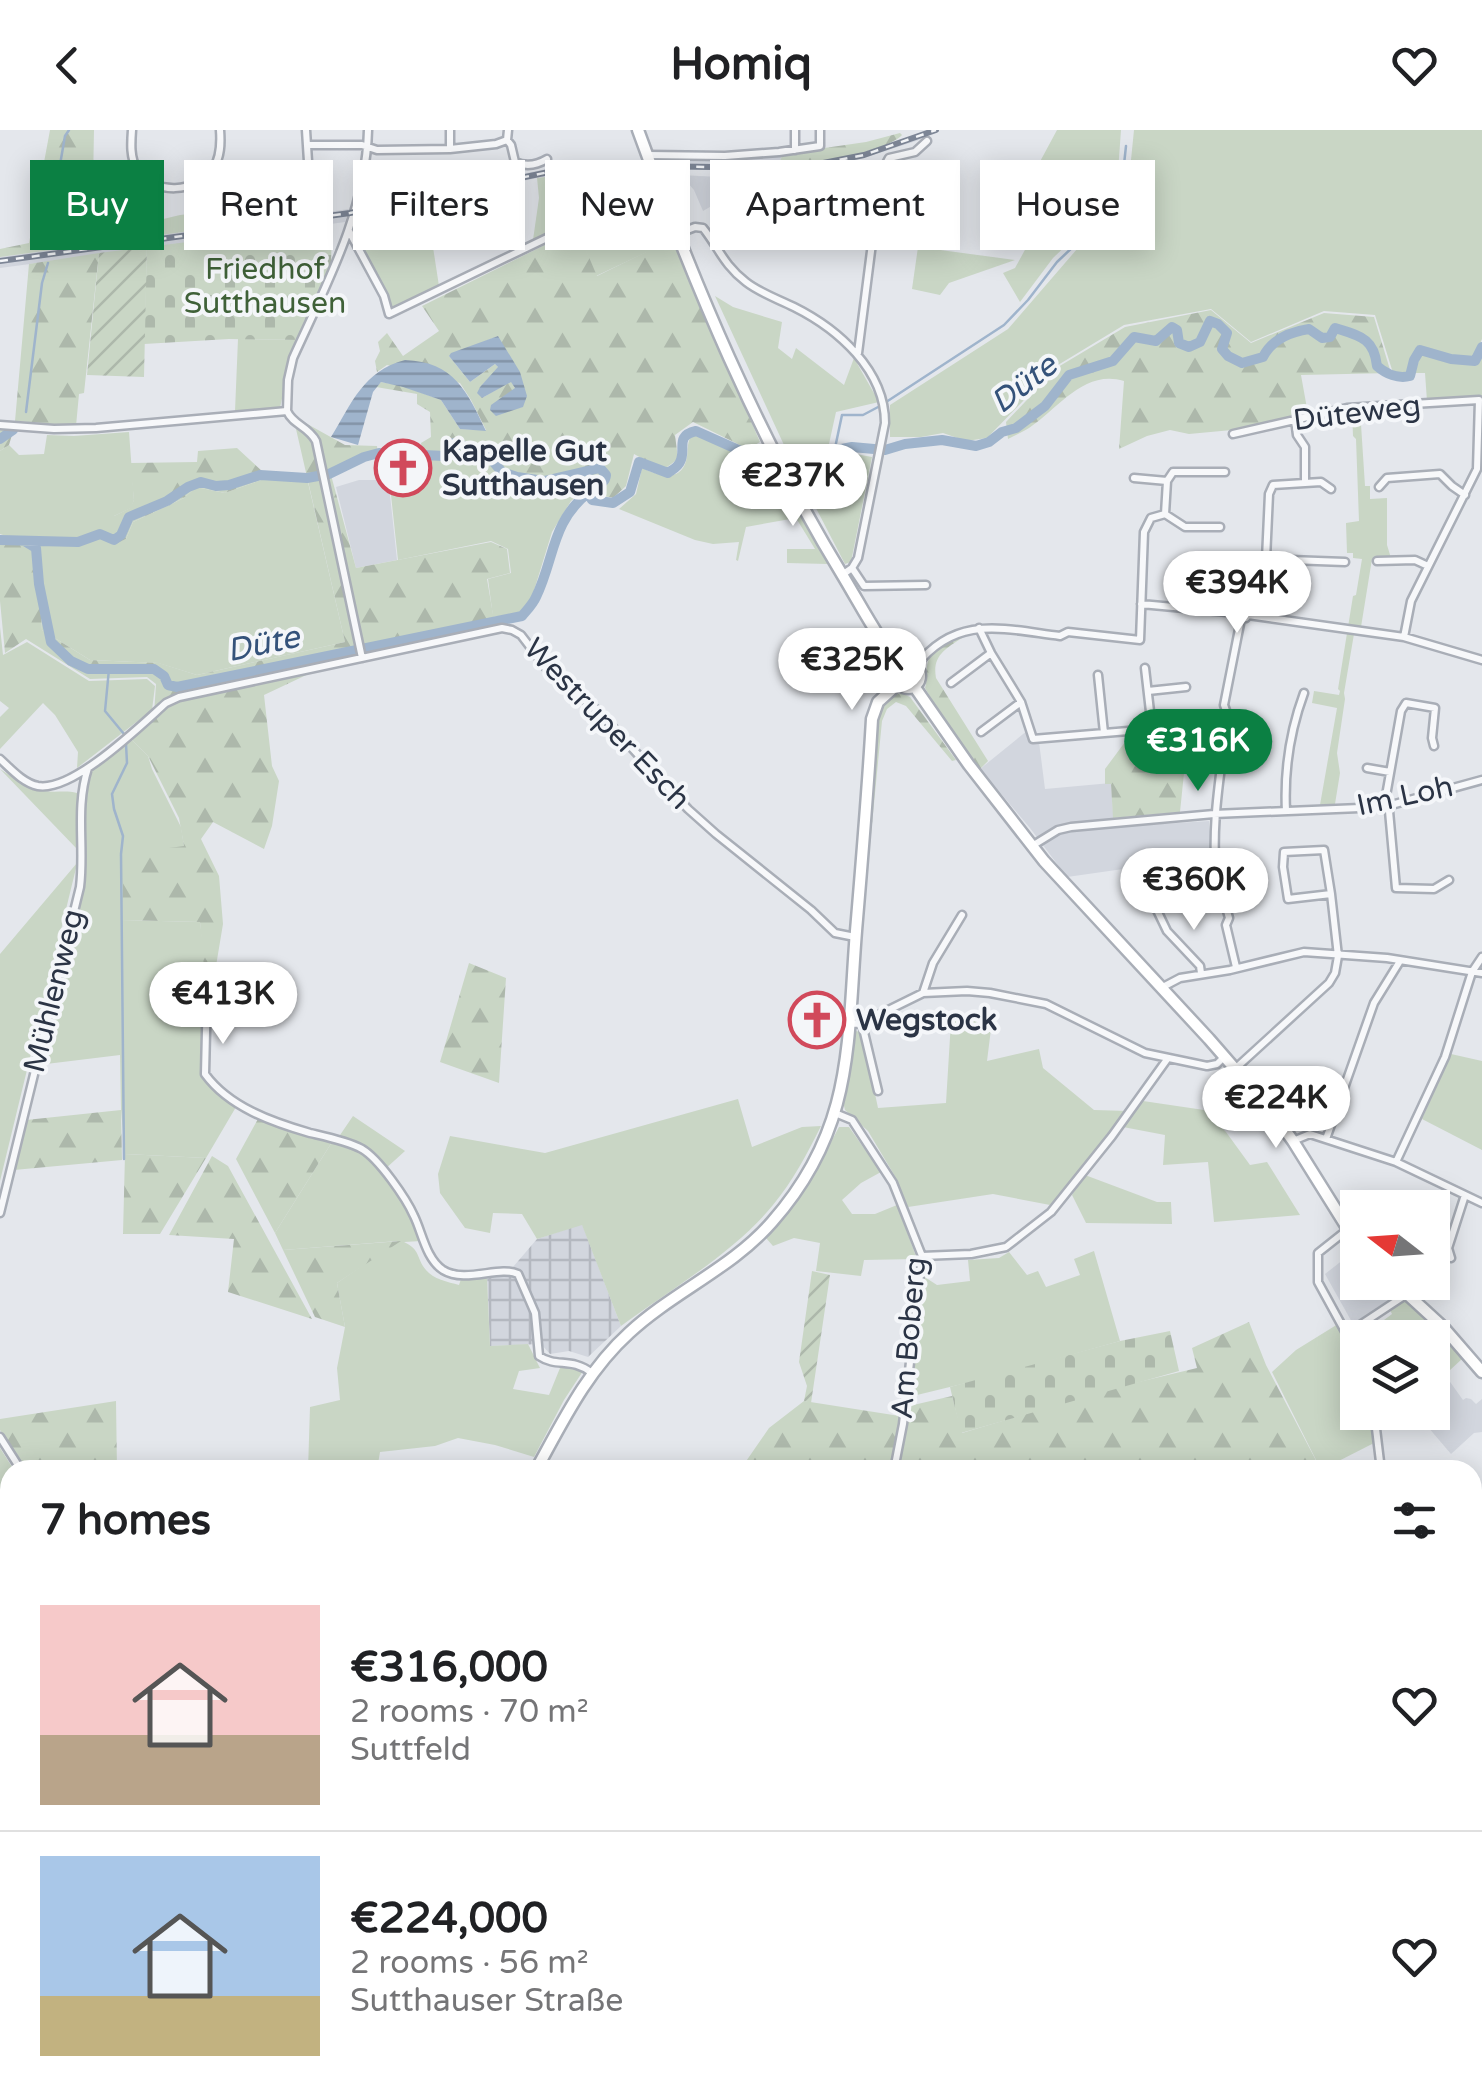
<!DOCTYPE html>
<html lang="en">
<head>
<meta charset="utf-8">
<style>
	body { margin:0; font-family:"Varela Round",sans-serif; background:#f2f2f2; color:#202124; height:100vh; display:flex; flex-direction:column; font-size:38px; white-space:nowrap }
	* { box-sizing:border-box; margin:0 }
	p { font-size:32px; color:#757577 }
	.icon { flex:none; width:55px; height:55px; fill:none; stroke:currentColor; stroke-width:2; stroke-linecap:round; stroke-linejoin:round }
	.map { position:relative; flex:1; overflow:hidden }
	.panel { position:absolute; left:0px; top:1330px; width:1482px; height:640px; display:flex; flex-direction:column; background:#fff; border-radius:30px 30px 0 0; box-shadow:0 5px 25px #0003 }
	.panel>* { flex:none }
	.guide { position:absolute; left:30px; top:30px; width:1422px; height:90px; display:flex; gap:20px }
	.needle { width:65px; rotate:287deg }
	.controls { position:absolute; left:1340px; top:1060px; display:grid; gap:20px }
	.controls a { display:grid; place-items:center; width:110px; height:110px; border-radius:0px; background:#fff; box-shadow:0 5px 25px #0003; font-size:50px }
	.price { position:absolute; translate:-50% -85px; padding:0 22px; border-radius:35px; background:#fff; color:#222; font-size:32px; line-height:65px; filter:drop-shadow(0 2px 5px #0008) }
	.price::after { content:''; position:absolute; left:50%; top:60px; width:30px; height:22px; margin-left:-15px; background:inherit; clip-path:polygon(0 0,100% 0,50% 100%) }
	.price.current { background:#0b8043; color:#fff }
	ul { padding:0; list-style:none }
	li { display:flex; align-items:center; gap:30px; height:250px; padding:0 40px }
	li+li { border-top:2px solid #e0e0e0 }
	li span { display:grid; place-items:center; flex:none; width:280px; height:200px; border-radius:0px; color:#555 }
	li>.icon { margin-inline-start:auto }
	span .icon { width:120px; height:120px; fill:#fffc; stroke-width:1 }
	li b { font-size:42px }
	h2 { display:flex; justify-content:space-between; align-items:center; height:120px; padding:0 40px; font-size:42px }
	.pill { padding:0 35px; border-radius:0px; background:#fff; box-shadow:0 5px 25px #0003; font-size:35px; line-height:90px }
	.pill.current { background:#0b8043; color:#fff }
	header { display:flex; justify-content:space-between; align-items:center; height:130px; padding:0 40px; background:#fff; font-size:45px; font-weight:700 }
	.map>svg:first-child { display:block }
</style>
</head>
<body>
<header><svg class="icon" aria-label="back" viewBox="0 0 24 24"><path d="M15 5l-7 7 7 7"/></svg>Homiq<svg class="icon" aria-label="heart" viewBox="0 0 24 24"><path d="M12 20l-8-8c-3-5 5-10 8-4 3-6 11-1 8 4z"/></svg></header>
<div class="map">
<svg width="1482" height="1970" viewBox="0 0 1482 1970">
	<defs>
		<pattern id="industrial-grid" width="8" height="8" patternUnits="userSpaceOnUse" patternTransform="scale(2.5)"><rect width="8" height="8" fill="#d2d6de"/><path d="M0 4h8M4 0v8" fill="none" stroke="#b4b8c0"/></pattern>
		<pattern id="forest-firs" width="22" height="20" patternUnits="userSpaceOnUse" patternTransform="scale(2.5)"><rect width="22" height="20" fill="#c9d6c5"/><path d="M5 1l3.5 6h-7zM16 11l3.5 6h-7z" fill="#adb8ab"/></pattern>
		<pattern id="cemetery-stones" width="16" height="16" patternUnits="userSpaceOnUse" patternTransform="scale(2.5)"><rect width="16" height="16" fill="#c9d6c5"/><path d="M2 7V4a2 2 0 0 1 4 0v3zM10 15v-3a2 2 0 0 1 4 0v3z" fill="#adb8ab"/></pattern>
		<pattern id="garden-furrows" width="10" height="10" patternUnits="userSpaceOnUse" patternTransform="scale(2.5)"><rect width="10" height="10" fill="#c9d6c5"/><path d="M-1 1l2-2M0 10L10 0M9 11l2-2" fill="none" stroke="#adb8ab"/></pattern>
		<pattern id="water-rules" width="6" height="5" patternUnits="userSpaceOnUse" patternTransform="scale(2.5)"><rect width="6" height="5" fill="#9fb4cc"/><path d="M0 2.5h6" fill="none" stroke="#8293a7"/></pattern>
	</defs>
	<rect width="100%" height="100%" fill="#e4e7ec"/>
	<path fill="#d2d6de" d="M923,2L925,8L864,28L839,35L785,43L778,42V40L685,38L659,40L654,26L783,24L780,31L786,34L865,22Z
		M641,33L642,40L592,41L537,48L356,86L358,78L551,38L592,34Z
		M681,45L738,48L739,46H748L738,63H717L715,74L703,81L694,60Z
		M349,79L345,92L0,138V127Z
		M359,350H393L390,365L397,430L356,438L336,357Z
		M1028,600L1030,611L1039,612L1045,659L1111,653L1114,697L1209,691L1214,758L1148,767L1144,736L1067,747L1030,698L980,639Z
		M1353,1122L1357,1127L1358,1152L1382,1153L1393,1163L1391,1169L1353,1194L1325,1144Z
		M1448,1249L1463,1270L1466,1268L1471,1269L1476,1274L1482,1269V1302L1474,1303L1451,1324L1416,1283L1432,1282L1433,1259Z"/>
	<path fill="url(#industrial-grid)" d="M582,1094L621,1196L588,1227L569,1221L550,1224L541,1214L490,1216L487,1143L513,1137L537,1109Z"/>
	<path fill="#c9d6c5" d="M1057,0H1121L1117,56L1101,66L1075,107L1053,128L1020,172L1003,143L1015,138L1026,118L1036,39Z
		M1134,0H1482V209L1474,228L1451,227L1419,217L1411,229L1407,243H1393L1375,185L1324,181L1251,212L1211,179L1124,195L1058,235L987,308L966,311L943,303L921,307H890V275L1008,199L1128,60Z
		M642,40L648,55L533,110L539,68L537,48L592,41Z
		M426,72L439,156L391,179C382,152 348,112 356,86Z
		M626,74L647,122L596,146L577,99Z
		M918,117L1015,130L949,153L940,165L912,159Z
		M715,166L733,177L782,192L778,218L792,229L796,218L844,255L854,228L879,272L836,282L829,314L784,315Z
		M238,209L299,210L290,231L280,278L235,281Z
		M1422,223L1451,233L1477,234L1482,224V267L1427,271L1425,243H1414Z
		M1360,279L1365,356H1370V369L1387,368V415L1391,428L1372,429L1361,497L1355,498L1344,563L1345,569L1337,623L1340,643L1335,674L1320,675L1337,578L1312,573L1314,561L1339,565L1340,561L1338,559L1353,466L1356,465L1362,429L1353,428V423H1347L1346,393L1359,391L1356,309L1353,306L1352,280Z
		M129,302L134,370L131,378L114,386V414L126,409L133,392L184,368L196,357L225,363L275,345L307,348L345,512L197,545L158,533L90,530L42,500L36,418L45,412H25L0,404V321L9,315L19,325L44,324L47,305L74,306Z
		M697,305L744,328H761L788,380L793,384H799L828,434L787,433V419H815L796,388L746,397L738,431L736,430L739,412L713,414L695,410L619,379L636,364L642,338C657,345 680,353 686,331C689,321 686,315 691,306Z
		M455,314L484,324L501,343L517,348V350L545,355L586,346L590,355L571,371L552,402L532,467L519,483L493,487L488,449L511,443L508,419L491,411L398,430L391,365L395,346L393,325L445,327Z
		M850,323L872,327L851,432L845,434L791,330Z
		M0,497L3,525L27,512L89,551L147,549L155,556L152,580L77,638L78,622L55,585L43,573L0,619V587L9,578L0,571Z
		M128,606L148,626L152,639L181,697L184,716L122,790L200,792L206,837L174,839L175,883H201L202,945L236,977L206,1028L125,1024L121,980L120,925L38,935L80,757L79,682L89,637Z
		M0,639C13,648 29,657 45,661C55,663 66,660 77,663V719Z
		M77,733V734L0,1051V824Z
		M951,891H992L987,931L1039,919L1043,938L1094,980L1128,981L1050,1075L993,1064L908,1077L896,1048L868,1001L845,980L843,972L851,936L855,901L862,902L878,978L946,973Z
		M1451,924L1482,931V1020L1422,989Z
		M738,969L752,1017L802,997L821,996C807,1024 793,1051 773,1075C735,1122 670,1160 621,1196L582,1095L537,1109L522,1084L493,1083L490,1103L465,1098L440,1063L438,1044L450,1006L545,1023Z
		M1143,971L1204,980L1226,1002L1250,1035L1267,1032L1300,1085L1214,1092L1208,1032L1163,1035L1165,1005L1123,997Z
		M353,986L405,1021L384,1040L367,1020L338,1008Z
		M839,997H849L881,1042L861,1053L842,1070L852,1084H875L897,1075L917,1129L864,1130L861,1146L816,1141L820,1113L794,1108L773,1116L766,1108L807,1057Z
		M332,1012C341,1015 355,1017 363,1022C385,1039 410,1086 421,1111L404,1112C421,1120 416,1128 426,1140C433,1149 448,1152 459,1155L461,1149L487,1148L490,1216L528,1214L540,1238L519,1241L513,1259L549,1265L560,1238L559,1235H570L583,1241L564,1270L534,1327L495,1315L458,1308L435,1316L380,1322L377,1340H308L310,1277L340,1270L337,1238L345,1197L337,1153L398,1111L283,1120L275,1103Z
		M1085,1045L1157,1072H1171L1172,1094L1086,1093L1072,1065Z
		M1094,1121L1120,1211L999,1245L917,1265L911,1260L923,1146L937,1155L970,1151L968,1130L999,1128L1009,1122L1027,1145L1038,1141L1046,1157L1080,1145L1074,1129Z
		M1405,1171L1434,1198L1462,1229L1449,1241L1437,1225L1433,1228L1432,1208L1390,1207L1380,1193L1392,1184L1390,1180Z
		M1338,1194L1357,1239L1358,1282L1369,1283L1374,1313L1321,1340L1272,1242L1296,1220Z
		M0,1318L14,1340H10V1570L0,1574Z"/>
	<path fill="url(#forest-firs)" fill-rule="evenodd" d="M50,0H94L92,106L180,85L273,74L307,76V85L0,127V119L29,113Z
		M900,3L902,5C888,21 800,40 780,31L783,24L866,12Z
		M648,64H651L663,94L669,101L760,312L748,319L693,292L675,305L678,329L663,340L634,324L626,356L613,368L595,364L586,345L552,349L519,345L503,341L486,322L454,312L443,325H422L421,313L431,307L430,282L417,274V264L376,257L381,252L403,256L441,270L460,299L486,300L471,270L460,253L387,235L377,242L375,231L380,221L378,212L387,203L403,226L439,201L422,176L577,99L597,146L646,122L626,74ZM498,206L522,277L510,280L515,258L511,251L482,268L480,257L499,238L495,234L470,252L449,226Z
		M99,123L84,263L79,264L76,296L16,291L9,315L0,321V293L15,291L29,134Z
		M1211,180L1251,213L1324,183L1374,187L1391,243L1301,245L1308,284L1232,300L1189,304L1170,300L1147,306L1119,319L1124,251C1084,239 1059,278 1029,298C1023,302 1015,305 1008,309L1006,292L1058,237L1125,197Z
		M293,286L345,315L377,316L378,325L331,345L356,438L491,412L507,419L510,443L487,449L496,502L317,540L264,565L272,636L279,651L272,696L264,719L213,692L201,709L219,746L223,794L213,854L205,849L200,792L122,790L124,724L184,716L179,688L148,626L128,606L154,584L156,554L147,547L90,549L26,509L5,523L0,471V405L36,418L42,500L90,530L159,533L197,545L345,512Z
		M237,318L263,342L261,350L225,363L196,357L184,368L133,392L126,409L113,415L114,386L130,378L134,370L130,333L197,332L198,321Z
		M960,507L962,508C945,519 932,526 936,548L988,631L980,639L939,582L925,558C928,549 925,541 928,532C932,517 947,512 960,507Z
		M902,563L910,567L956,630L952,631L906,576L896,572L887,579L882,591L870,715L866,727L876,591C881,577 886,566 902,563Z
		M1173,601L1187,614L1180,682L1113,688L1111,654H1105V639L1125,612Z
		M469,833L506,848L499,953L440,932Z
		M121,980L122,1030L14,1040L26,990Z
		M259,987L332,1012L275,1103L236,1029Z
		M125,1024L206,1028L160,1104H123Z
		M212,1026L228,1036L312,1189L228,1162L234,1109L169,1105Z
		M401,1111L337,1153L345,1197L315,1187L283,1120Z
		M1249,1192L1266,1235L1321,1340H740L769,1298L804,1271L906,1287L909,1276L952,1266L962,1303L1105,1260L1197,1238L1192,1218Z
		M116,1271L117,1340H25L0,1300V1289Z
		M1473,1853L1482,1855V1970H1339L1331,1960H1472Z"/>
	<path fill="url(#cemetery-stones)" d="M332,94L331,134L299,210L229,209L144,214L147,117Z
		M1170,1201L1179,1241L961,1303L950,1257L1120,1211Z"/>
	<path fill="url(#garden-furrows)" d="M147,117L144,247L87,245L99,123Z
		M812,1141L830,1145L811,1273L804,1271L807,1256L799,1232Z"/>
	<path fill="url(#water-rules)" d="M498,206L520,242L527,266L523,277L496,286L490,280L491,275L515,258L511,252L482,268L477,263L480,257L498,237L495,234L470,252L449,226L451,223Z
		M405,230C454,232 467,261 486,301L460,299L441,270L403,257L381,252L373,262L358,315L331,307C352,273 363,241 405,230Z"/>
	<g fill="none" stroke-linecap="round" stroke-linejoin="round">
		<path stroke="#9fb4cc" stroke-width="2.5" d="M46,112V106L64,86L65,62L57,52L65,6L69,0
			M26,282L42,153L48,133
			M831,321L835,318L842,285H863L880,276L1004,195L1028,170L1057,132L1076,114L1100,77L1112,66L1121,62L1126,16
			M109,539L105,581L124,604
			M124,1029L121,724L123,706L114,679L112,664L127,633L126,614
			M0,1588H10
			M982,1960L995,1970"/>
		<path stroke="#9fb4cc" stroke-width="10" d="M0,309L13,300
			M0,410L78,412L100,404L114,410L121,405L129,387L167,371L188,357L201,352L216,356L229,355L260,345L307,348L329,344L364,327L379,323L445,326L454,313L485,322L502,342L517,347L544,351L600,338L606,345C605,357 591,355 589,365L592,370L613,373L630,362L639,332L668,343C672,340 678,337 680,332C687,319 674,306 696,301L750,325L831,321L852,317L885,320L905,314L942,310L976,316L989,312L1002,302L1016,298L1045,276L1069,245L1113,231L1134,207L1156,211L1172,197L1177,200L1179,213L1189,217L1200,212L1210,191L1218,194L1227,203L1222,219L1228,226L1242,233L1263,227C1272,209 1289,202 1309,199L1322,208L1330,207L1335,198C1360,206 1374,208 1377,236C1386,244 1398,249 1410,246L1414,230L1420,220L1451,229L1475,231L1482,217
			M26,412L36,418L39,454L51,512L71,531L88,539H154L164,546L168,555L177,557L522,486C527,480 533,474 536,467C555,428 551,392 589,362"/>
		<g stroke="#a9aeb7" stroke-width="11">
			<path id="street" d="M132,0C131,13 130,28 137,39C153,66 197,63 213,39C221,27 221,13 220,0
				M306,0L309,47L313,61
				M450,0V19
				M795,0V20
				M507,10L511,15L515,32C526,37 537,35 547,29
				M307,15H362L377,20L450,19L496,14L507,10L508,0
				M648,25L725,26L779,22L820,16V0
				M349,101L384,166L389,184L657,55
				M677,104L695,97L703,98C719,118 723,134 746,152C760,163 778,169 794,177C838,199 885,240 885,293L858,428L852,438L842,445
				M858,223L881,43L889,28L915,22L927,11
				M287,281L288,250L293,228C326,155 366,82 368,0
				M287,281C293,295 308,296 316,311L362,528
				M1295,289L1297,305L1305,317V353
				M0,295L54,299L96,298L287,281
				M1233,304L1347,278L1479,270
				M1134,348L1167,351
				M1379,357L1387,348L1440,344L1452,356L1465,365
				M1165,384L1185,397H1220
				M1266,429L1345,432
				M1377,431L1415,430L1428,436
				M852,438L864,456L926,455
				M1141,474L1238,483
				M1245,479L1248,485L1246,488L1241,489L1239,481L1245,479L1266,429L1269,364L1273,355L1321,352L1331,359
				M1248,485L1404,507L1482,530
				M979,498L991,523L1021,572L1033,609L1152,599L1145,538
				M1404,507L1411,471L1477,339L1479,270
				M916,536C956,484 1003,499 1060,506L1068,502L1140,510L1144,402L1151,388L1165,384L1167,351L1173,342H1225
				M1098,545L1104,603
				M951,553L991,523
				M1148,561L1186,557
				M981,602L1021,572
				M1434,616L1432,608L1435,578L1406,573L1401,581L1384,677L1389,681L1396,758L1434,759L1449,750
				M0,629C11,639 23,653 38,656C73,662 140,596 166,573L179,567L502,498L512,500L521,505L550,543L597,580L688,679L716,704L811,780L835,803L855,807
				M1367,638L1390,642
				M1286,681C1284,640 1290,601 1304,563
				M1032,716L1058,700L1071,697L1214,684L1384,677L1482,650
				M1154,774L1167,801L1200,836L1201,843
				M1236,837L1226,795L1229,788L1223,767L1218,763C1209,703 1220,646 1228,586L1224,575L1241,489
				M1161,858L1180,848L1230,840L1304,822L1387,828L1482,843
				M207,860L205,944C229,977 272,992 310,1003C327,1007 347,1011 362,1019C379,1029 406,1068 414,1086C422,1102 426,1129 443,1140C466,1154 499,1135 518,1144L535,1183L539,1226C557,1238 571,1227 592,1243
				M923,863L933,833L962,785
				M851,894L862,893L923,863L967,861L990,863L1046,874L1145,923L1207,936L1217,934L1225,926
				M862,894L878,961
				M1236,938L1329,853L1335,843L1338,826L1331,764L1288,769L1283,737L1284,722L1324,720L1331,764
				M835,983L852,990L893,1053L922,1126L903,1294L894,1340
				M1326,1009L1374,873L1400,831
				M1293,1011L1310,1004L1396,1032L1482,1073
				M1396,1032L1445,927L1472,842L1482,827
				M0,1083L80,757C85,717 75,678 88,638
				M1347,1100L1318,1123V1152L1358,1225
				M922,1126L971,1124L1006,1117L1051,1082L1112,1006L1168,928
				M1451,1128L1448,1118L1465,1065
				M1348,1203L1407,1164
				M1374,1282L1381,1340
				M0,1307L21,1340
				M1472,1557L1478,1584L1472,1607
				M1472,1676L1482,1675
				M0,1682L10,1706
				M71,1960L78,1970
				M836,1960L854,1970
				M1269,1970L1279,1960"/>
		</g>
		<g stroke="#a9aeb7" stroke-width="15">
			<path id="secondary" d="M638,0C694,154 757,305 843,446C861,476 878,509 900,537
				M896 546a12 12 0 1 1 24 0a12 12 0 1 1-24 0Z
				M914,556L969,635L1044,731L1209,909L1270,979L1293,1011L1358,1115
				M1394,1152L1443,1197L1482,1242
				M536,1340C563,1291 587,1241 629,1203C673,1162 732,1138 772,1092C854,999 847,915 856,801C862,730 868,660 872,589L878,572L899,553
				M196,1970L201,1960"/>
		</g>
		<use href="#street" stroke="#f7f8fa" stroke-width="6"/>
		<use href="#secondary" stroke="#fff" stroke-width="10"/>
		<g stroke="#7d8696" stroke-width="6">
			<path id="rail" d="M0,131L350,83L549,42L592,37L644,36L779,38L808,36L864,25L936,0
				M1472,1619L1482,1597
				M1290,1970L1303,1960"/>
		</g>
		<use href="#rail" stroke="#f4f6f9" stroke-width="2.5" stroke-dasharray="8" stroke-linecap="butt"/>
	</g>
	<defs>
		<g id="church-ring" transform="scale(2.875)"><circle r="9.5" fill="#f4f6f9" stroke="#d1495b" stroke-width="1.5"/><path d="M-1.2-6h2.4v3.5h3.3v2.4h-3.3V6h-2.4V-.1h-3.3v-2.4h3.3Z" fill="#d1495b"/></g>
	</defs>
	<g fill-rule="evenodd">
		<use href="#church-ring" x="403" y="338"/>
		<use href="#church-ring" x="817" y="890"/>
	</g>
	<g text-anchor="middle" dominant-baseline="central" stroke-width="8" stroke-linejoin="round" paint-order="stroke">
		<g font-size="30" fill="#3f6138" stroke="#f4f6f9">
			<text x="265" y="139">Friedhof<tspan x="265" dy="34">Sutthausen</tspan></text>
		</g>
		<g font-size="30" fill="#2b3445" stroke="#f4f6f9">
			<text transform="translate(1357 283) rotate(-7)">Düteweg</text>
			<text transform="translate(607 594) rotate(46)">Westruper Esch</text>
			<text transform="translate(1405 666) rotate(-12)">Im Loh</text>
			<text transform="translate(54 861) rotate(-76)">Mühlenweg</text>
			<text transform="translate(909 1208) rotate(-85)">Am Boberg</text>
		</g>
		<g font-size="30" font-weight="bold" fill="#2b3445" stroke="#f4f6f9" text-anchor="start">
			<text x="442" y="321">Kapelle Gut<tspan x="442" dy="34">Sutthausen</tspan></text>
			<text x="856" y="890">Wegstock</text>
		</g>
		<g font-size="32" font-style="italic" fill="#34527a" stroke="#f4f6f9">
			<text transform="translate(1024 254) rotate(-38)">Düte</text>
			<text transform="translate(263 514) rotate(-12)">Düte</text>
		</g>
	</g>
</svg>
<div class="controls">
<a><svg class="needle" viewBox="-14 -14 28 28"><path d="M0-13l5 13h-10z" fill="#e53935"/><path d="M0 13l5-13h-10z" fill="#757577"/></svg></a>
<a><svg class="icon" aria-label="layers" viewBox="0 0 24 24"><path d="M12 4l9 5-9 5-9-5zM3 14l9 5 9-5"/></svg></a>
</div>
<b class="price" style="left:793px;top:399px">€237K</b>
<b class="price" style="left:1237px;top:506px">€394K</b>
<b class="price" style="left:852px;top:583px">€325K</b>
<b class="price current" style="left:1198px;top:664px">€316K</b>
<b class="price" style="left:1194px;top:803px">€360K</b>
<b class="price" style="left:223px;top:917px">€413K</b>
<b class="price" style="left:1276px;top:1021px">€224K</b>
<div class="guide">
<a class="pill current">Buy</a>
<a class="pill">Rent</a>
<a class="pill">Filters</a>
<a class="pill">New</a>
<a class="pill">Apartment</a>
<a class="pill">House</a>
</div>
<section class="panel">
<h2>7 homes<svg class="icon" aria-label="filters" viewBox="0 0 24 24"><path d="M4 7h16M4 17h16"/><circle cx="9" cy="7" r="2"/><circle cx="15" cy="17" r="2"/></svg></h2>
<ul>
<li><span style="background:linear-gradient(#f6c9c9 65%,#b9a48a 0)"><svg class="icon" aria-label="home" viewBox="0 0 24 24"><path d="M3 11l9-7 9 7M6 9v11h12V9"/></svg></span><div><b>€316,000</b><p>2 rooms · 70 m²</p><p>Suttfeld</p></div><svg class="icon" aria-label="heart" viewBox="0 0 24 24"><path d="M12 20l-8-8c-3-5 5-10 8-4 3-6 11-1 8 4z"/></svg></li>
<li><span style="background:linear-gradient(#a9c7e8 70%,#c2b280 0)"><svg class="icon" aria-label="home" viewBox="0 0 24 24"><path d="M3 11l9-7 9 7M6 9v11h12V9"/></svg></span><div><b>€224,000</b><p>2 rooms · 56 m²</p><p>Sutthauser Straße</p></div><svg class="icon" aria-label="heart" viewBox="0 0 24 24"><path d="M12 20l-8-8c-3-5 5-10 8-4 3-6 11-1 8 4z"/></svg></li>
</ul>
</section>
</div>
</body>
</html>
